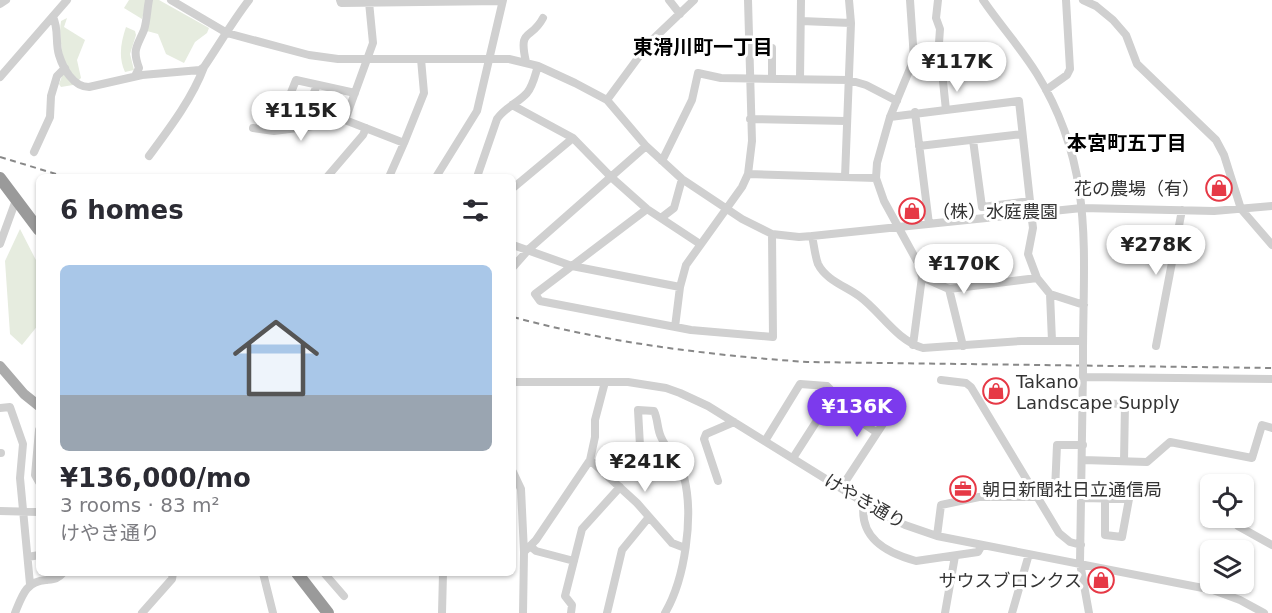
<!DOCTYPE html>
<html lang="en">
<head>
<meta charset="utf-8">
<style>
	body { margin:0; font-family:"DejaVu Sans","Noto Sans JP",sans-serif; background:#f2f2f3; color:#2b2b33; height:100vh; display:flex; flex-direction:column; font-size:22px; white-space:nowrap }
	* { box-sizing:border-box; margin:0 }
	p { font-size:20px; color:#7c7c81 }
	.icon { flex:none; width:33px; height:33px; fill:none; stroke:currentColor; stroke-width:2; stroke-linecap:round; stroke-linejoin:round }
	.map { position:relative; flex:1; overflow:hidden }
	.sheet { position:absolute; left:36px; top:174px; width:480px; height:402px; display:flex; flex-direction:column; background:#fff; border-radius:9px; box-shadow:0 2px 4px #0004 }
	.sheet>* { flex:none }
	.tools { position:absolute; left:1200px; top:474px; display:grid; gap:12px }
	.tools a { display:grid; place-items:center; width:54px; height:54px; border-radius:9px; background:#fff; box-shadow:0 2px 4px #0004; font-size:30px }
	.price { position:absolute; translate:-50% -51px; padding:0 14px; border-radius:21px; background:#fff; color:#222; font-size:20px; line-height:39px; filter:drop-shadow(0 2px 3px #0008) }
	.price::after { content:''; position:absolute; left:50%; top:36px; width:18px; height:14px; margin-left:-9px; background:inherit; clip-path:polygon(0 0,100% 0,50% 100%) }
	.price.active { background:#7c3aed; color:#fff }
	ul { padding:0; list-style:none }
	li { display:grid; align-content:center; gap:12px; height:318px; padding:0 24px }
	li span { display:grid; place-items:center; height:186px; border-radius:9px; color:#555 }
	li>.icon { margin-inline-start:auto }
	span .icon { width:108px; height:108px; fill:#fffc; stroke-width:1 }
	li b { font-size:26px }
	h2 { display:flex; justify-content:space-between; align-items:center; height:72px; padding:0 24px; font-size:26px }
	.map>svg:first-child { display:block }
</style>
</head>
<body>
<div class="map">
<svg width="1272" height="613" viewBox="0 0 1272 613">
	<rect width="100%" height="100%" fill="#fff"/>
	<path fill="#e6ecdf" d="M129,0H147L142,19L124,8Z
		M152,0H159L209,28L207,33L195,42L184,63L166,54L158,34L147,31Z
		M67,18L64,27L85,40L77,60L81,78L73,85L61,87L59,84C69,64 57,43 61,21Z
		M126,27L135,31L136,35L130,54L134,70L125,72C118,57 121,42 126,27Z
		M20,229L39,266V324L22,345L10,334L5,261Z"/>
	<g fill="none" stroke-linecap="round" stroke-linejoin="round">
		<path stroke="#d0d0d0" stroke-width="8" d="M171,0L227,33L309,55L338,59H509L538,66L575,83L607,100L646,146L682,179L742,219L772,234L799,237L812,236L1082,208L1214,211L1272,206
			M340,0L341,3L502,1
			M669,0L680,14
			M910,0L914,59L890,117L877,163L876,178L884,201L918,263L922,277L913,345
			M983,0C1000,25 1021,48 1037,74C1095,168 1083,251 1083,355
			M1083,0L1096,6L1113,20L1126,35L1137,64L1216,140L1224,155L1241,209L1272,245
			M369,2L373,43L345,120L404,143L424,93L421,59
			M0,4L6,0
			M53,17C59,29 55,42 59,55C63,68 73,87 89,87L142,75L200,70L204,67C219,45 232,22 249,0
			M801,21L851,23
			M772,48V79
			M526,62C518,27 531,41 543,18
			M135,76L139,68C132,49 137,47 144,30C147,21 147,10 149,0
			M0,77L67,0
			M800,79L801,0
			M1046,90L1067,75L1070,69L1066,0
			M607,100L649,43L694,0
			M512,105L573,138L611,177L647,209L700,244
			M284,110L296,80L355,93
			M946,110L1019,101L1030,201L982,207L973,140
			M915,112L929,224
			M890,117L946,110L939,43L940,29L936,18L938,0
			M750,119L846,121
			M253,128L274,131L336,123L345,120
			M299,129L317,85
			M919,146L1022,134
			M34,152L50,117L51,96L57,76L65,68
			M149,156C169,129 192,99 204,67
			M662,161L692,100L698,73L721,78L849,80L866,85L897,101
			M748,174L876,178
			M327,177L363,135L366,128
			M389,177L404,143
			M436,177L477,111L503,0
			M477,177L497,119C505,107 517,104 527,93C533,86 535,75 538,66
			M845,177L851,23L849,0
			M513,188L573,138
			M647,209L535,294L540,301L691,330L773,337L772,234
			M1031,212L1033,228L1028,254L1037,278L1050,294L1084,305
			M661,218L674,208L682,179
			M812,236C814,245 815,256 818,264C826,280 845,286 859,296C881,312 896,340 923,348L1021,341H1083
			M0,244L16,200
			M513,245L572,266L680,287
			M513,267L529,249L646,146
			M922,277L949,289L963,346
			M949,289L1037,278
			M1050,294L1052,341
			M675,327L680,287L686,265L742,187L748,174L752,141L748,0
			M1156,346L1182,210
			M1083,370L1080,563L1089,613
			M1083,377L1272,379
			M941,380L966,383L971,387L1059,533L1070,542L1081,545
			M513,382H628L666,388L680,393L708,406L884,515L905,525L937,536L1213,590L1240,600L1264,613
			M1083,403L1125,404L1124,461
			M0,408L10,407L23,444L20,478L30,584
			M39,430L35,475L39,482
			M765,441L800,384L827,386L861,422L876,432
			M640,446L638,410L654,411C658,419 657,429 661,437C667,451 680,462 684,477C694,516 685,579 665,613
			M0,453H1
			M793,458L834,394
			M590,460L637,503L672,543L685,548
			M1083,460L1147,462L1170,442L1252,458L1262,425L1272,428
			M513,472L521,489L524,552
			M718,481L704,439L706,434L734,422
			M841,488L896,404
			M1082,498L1129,499L1122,537L1105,535V499
			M864,502C858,538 886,553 916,561L978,552L982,545
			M0,511L39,512
			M1227,519L1232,520L1238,526L1272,545
			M937,536L941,505L979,497H1036L1055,490L1057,445H1083
			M530,546L536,551L574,561
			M28,557L39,555
			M263,573L273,613
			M324,573L344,596
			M15,613C22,596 26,581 46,580C54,579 58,579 63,573
			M142,613L172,579L173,573
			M442,613L443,573
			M523,613L524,552L536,540L590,460L595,437V420L605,382
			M571,613L572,605L565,596L582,529L620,487
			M607,613L622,550L649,517
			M945,613L955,556
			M1012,613L1029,554"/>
		<path stroke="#ababab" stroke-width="10" d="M0,366L24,394L39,406"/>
		<path stroke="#9a9a9a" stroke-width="12" d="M0,178L39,230
			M297,573L328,613"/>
		<path stroke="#888" stroke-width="2" stroke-dasharray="6 4.5" stroke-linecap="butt" d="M0,157L66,177
			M513,317C609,343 708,355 807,362L1272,368"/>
		<path stroke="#d0d0d0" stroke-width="8" d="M1083,370V355"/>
	</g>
	<defs>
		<g id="shop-ring" transform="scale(1.35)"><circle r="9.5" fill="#fff" stroke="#e63946" stroke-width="1.5"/><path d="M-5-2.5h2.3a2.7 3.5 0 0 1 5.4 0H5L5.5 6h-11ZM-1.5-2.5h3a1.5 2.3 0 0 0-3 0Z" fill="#e63946"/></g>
		<g id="office-ring" transform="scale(1.35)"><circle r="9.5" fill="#fff" stroke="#e63946" stroke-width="1.5"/><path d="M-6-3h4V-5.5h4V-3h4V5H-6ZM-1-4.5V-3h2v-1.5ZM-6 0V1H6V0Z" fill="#e63946"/></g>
	</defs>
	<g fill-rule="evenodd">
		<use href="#shop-ring" x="1219" y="188"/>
		<use href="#shop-ring" x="912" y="211"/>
		<use href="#shop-ring" x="996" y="391"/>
		<use href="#office-ring" x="963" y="489"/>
		<use href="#shop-ring" x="1101" y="580"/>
	</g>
	<g text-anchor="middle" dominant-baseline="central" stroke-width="6" stroke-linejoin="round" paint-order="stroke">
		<g font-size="18" fill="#333" stroke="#fff" text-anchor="start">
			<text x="1200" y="188" text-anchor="end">花の農場（有）</text>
			<text x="932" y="211">（株）水庭農園</text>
			<text x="1016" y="381">Takano<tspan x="1016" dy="21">Landscape Supply</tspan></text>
			<text x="982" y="489">朝日新聞社日立通信局</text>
			<text x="1082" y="580" text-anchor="end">サウスブロンクス</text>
		</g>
		<g font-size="18" fill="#333" stroke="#fff">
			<text transform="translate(865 501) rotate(30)">けやき通り</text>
		</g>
		<g font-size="20" font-weight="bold" fill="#000" stroke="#fff">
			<text x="703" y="47">東滑川町一丁目</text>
			<text x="1127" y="143">本宮町五丁目</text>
		</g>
	</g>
</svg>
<div class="tools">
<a><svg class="icon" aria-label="locate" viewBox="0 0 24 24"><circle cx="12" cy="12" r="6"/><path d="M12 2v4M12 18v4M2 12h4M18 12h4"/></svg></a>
<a><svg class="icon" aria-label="layers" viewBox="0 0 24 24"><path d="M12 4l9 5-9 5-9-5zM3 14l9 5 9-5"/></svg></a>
</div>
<b class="price" style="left:957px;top:93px">¥117K</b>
<b class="price" style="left:301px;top:142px">¥115K</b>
<b class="price" style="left:1156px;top:276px">¥278K</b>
<b class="price" style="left:964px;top:295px">¥170K</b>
<b class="price active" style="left:857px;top:438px">¥136K</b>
<b class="price" style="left:645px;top:493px">¥241K</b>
<section class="sheet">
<h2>6 homes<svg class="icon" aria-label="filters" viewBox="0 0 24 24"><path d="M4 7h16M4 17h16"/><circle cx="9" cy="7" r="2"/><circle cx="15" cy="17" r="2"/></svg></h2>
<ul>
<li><span style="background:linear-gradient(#a9c7e8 70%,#9aa5b1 0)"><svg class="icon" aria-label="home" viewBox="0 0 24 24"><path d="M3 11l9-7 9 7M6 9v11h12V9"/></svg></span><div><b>¥136,000/mo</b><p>3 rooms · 83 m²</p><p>けやき通り</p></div></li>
</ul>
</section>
</div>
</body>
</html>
